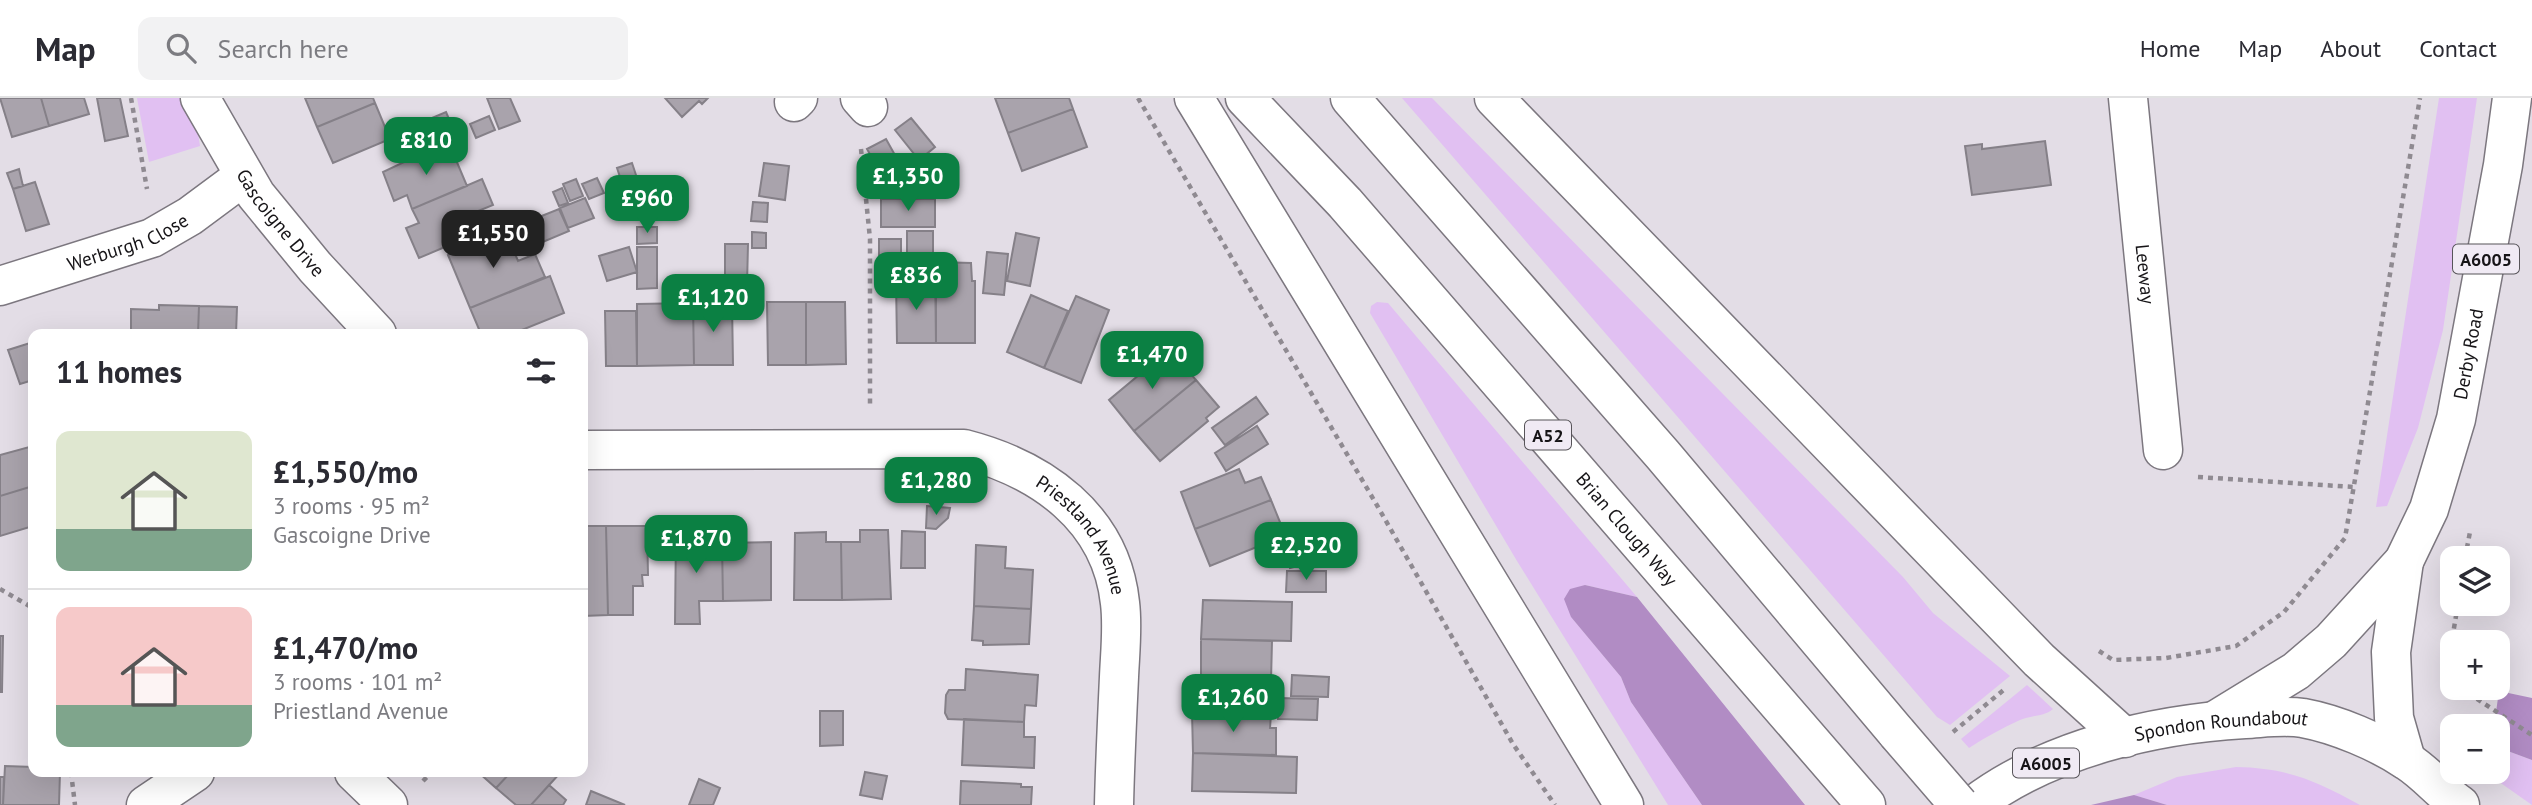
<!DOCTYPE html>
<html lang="en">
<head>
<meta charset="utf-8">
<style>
	body { margin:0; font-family:"PT Sans",sans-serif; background:#f2f2f3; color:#2b2b33; height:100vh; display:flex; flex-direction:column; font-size:26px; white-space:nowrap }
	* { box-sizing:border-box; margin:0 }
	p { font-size:23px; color:#7c7c81 }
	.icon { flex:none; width:38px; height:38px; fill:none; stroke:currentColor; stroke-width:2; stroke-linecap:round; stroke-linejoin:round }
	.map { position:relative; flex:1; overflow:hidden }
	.panel { position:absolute; left:28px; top:231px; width:560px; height:448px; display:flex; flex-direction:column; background:#fff; border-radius:14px; box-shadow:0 7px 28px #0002 }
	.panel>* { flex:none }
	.buttons { position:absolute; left:2440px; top:448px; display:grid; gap:14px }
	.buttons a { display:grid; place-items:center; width:70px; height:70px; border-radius:14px; background:#fff; box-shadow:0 7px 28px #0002; font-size:35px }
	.price { position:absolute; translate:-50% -60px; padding:0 16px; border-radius:14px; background:#0b8043; color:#fff; font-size:23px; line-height:46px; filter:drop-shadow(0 2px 4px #0008) }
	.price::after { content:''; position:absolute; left:50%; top:42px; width:21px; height:16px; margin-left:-10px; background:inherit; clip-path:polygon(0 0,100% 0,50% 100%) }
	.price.current { background:#222; color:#fff }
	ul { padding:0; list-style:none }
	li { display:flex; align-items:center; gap:21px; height:175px; padding:0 28px }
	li+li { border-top:2px solid #e1e1e2 }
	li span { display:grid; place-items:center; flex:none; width:196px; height:140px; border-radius:14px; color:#555 }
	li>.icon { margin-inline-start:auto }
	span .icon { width:84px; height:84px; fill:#fffc; stroke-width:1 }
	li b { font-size:30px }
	h2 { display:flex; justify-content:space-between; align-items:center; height:84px; padding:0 28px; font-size:30px }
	header { display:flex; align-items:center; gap:42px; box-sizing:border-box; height:98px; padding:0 35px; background:#fff; border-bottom:2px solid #e1e1e2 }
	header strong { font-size:33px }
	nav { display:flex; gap:38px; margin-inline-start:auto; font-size:24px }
	.search { width:490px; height:63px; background:#f2f2f3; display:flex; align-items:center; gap:18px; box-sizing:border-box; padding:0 24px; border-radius:14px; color:#7c7c81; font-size:26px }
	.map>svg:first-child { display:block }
</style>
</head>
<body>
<header>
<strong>Map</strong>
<div class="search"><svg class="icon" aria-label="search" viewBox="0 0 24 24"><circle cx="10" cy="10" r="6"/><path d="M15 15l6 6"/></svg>Search here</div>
<nav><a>Home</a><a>Map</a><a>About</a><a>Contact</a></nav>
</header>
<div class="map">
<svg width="2532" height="707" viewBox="0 0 2532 707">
	<rect width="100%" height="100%" fill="#e3dde6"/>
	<path fill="#e1c0f2" d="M137,0H180L198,35L200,48L149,64Z
		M1402,0H1432L1903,479L1933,515L2010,578L1950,627L1937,619Z
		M2439,0H2477L2443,232L2418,330L2387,408L2376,409Z
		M1377,204L1388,205L1637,499L1585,487L1571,519L1621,579L1631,604L1702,707H1668L1517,463L1370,215L1371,208Z
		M2027,587L2053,611C2044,619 2031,617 2020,622C2002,630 1986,639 1969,650L1961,641Z
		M2497,649L2532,662V707L2485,674H2497Z
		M2236,669C2287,670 2315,682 2360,707H2167L2134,697L2177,679Z"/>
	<path fill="#b18cc4" d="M1585,487L1637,499L1805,707H1702L1631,604L1621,579L1571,519L1564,501L1570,491Z
		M2499,593L2532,600V662L2497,649V628H2494Z
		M2134,697L2167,707H2091Z"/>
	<path fill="#a9a3ac" stroke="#858088" stroke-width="2" d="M0,0H41L49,28L12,39Z
		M41,0H84L89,16L49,28Z
		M97,0H120L128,38L105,43Z
		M305,0H373L375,5L317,29Z
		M487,0H510L520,23L499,31Z
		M665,0H708L702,6L699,3L682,19Z
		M995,0H1069L1073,11L1008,35Z
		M375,5L390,41L333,65L317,29Z
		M1073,11L1087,49L1022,73L1008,35Z
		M446,14L454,33L415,49L408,30Z
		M489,18L495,32L476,40L470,26Z
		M911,20L935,49L919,62L895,32Z
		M886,41L906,77L888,88L867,51Z
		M448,43L467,88L412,111L407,97L394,103L383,74Z
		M2045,43L2051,87L1972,97L1965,48L1982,46V51Z
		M632,65L637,80L622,85L617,70Z
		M764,65L789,68L785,102L759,98Z
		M19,71L23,88L13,91L7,75Z
		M597,80L604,95L589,101L582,86Z
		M482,81L493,107L478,113L485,132L419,160L406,130L419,125L412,111Z
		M576,81L583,98L570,103L563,86Z
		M35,84L49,126L26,133L13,91Z
		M562,90L568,105L559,108L553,94Z
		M635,90V106L619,107V91Z
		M585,100L594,120L568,130L560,110Z
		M881,101H935V129H881Z
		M753,104L768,105L767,124L751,123Z
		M559,111L569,133L519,154L509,131Z
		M637,129H657V145L637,146Z
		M907,133H933V169L907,168Z
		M506,134L518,163L535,156L545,179L470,210L448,157Z
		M752,134L766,135V150H752Z
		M1016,135L1039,140L1030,188L1007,183Z
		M879,141H901V178L879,177Z
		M725,146H748L747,187H725Z
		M629,149L637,174L607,183L599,158Z
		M637,149H657V190L637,191Z
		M987,154L1008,156L1004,197L983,195Z
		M935,164L971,165L972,183H975V245H936Z
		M550,178L564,215L512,236H481L470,210Z
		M896,183H936V245H897Z
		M1031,197L1068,213L1044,270L1007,254Z
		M1076,198L1109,212L1081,285L1044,270Z
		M767,204H806V267H768Z
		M806,204H845L846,266L806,267Z
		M693,205H732L733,267H694Z
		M693,205L694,267L637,268V206Z
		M159,207L199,208L198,236H131V211L159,212Z
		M199,208L237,209L236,236H198Z
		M605,213H636L637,268H606Z
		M30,245L33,256V282L20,286L8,252Z
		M1173,255L1196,282L1134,333L1109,302L1157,262L1160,266Z
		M1196,282L1219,309L1206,320L1208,323L1160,363L1134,333Z
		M1256,299L1268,316L1225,347L1212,330Z
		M1257,328L1268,346L1226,373L1215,355Z
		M33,348V388L0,398V357Z
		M1239,371L1245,385L1261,379L1271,402L1195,431L1181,394Z
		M33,388V428L0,438V398Z
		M1271,402L1284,434L1267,441L1269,444L1210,468L1195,431Z
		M927,408L950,410L948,420L936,431L926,430Z
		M583,428H606L608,517L583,518Z
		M606,428H647L648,477H642L643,488H633V517H608Z
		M860,432H888L891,501L842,502L841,444H860Z
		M676,433H706V445H722L723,503H699L700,526H675Z
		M902,433L925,434V470H901Z
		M826,434V444H841L842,502H794L795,435Z
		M1321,438L1326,461L1290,470L1285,447Z
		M771,444V502L723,503L722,445Z
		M976,447L1006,449L1005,470L1033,472L1031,511L974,508Z
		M1287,473H1326V494H1286Z
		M1203,502L1292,504L1291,543L1201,541Z
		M974,508L1031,511L1029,546L983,547V543L972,542Z
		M0,538H3L2,594H0Z
		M1201,541L1272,543L1271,583L1201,581Z
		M966,571L1038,577L1036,608L1025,607L1024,624L948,621L945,615L946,597L949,592H965Z
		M1292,577L1329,579L1328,599L1291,598Z
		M1278,600L1318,601L1317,622L1278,621Z
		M820,613H843V647L820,648Z
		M1192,614L1271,616L1270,630H1276V657L1193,655Z
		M964,621L1024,624V639H1035L1034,670L962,667Z
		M1193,655L1297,659L1296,695L1192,693Z
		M5,668L33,669V674H60L59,707H3Z
		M478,674H511L496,690Z
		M511,674H561L531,707H516L496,690Z
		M865,674L887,678L882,701L860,697Z
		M0,679H4L3,707H0Z
		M699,681L720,690L713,707H689Z
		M961,683L1021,686V689H1032L1031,707H960Z
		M549,687L566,702L563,707H531Z
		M591,693L625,707H586Z"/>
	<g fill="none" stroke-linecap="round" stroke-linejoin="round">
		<g stroke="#7c777f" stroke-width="41">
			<g id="minor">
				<path id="s1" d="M200,0L256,97L315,169L377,236"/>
				<path d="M860,0L868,9"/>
				<path id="s2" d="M2128,0L2163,352"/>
				<path d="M794,4L798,0"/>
				<path id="s3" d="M0,188L152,140L190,118L244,78"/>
				<path id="s4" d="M583,352L964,351C1041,371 1111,419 1120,505C1123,529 1120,555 1119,579C1117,622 1115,664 1114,707"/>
				<path d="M354,674L388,707"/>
				<path d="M146,707L195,674"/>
			</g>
		</g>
		<g stroke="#7c777f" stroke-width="41">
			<g id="major">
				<path d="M2404,463L2391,554L2394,620L2406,662"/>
				<path id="s5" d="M2216,622L2296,573L2331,543L2404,463L2429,411L2456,321L2503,67L2512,0"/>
				<path id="s6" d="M1974,707C2048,651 2153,626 2245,621C2264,620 2284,617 2303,620C2336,626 2379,644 2407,663C2426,675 2441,694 2460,707"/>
			</g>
		</g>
		<g stroke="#7c777f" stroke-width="41">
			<g id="highway">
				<path d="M1194,0L1624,707"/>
				<path id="s7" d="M1245,0L1345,105L1866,707"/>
				<path d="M1350,0L1663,357L1897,635"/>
				<path d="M1494,0L2039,562L2125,640"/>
			</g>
		</g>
		<path stroke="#8f8a91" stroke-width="4.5" stroke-dasharray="5 5" stroke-linecap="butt" d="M131,0L147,91
			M1138,0L1378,409L1513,646L1555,707
			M861,51L870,141V308
			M2198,379L2354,389
			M2465,460L2470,434
			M0,491L33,510
			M2458,506L2444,590L2474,599L2532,637
			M2099,553L2113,562L2166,560L2236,548L2284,514L2345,440L2420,0
			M1953,634L2006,590
			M71,674L75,707
			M423,683L432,674"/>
		<use href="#minor" stroke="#fff" stroke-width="38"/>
		<use href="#major" stroke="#fff" stroke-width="38"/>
		<use href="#highway" stroke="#fff" stroke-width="38"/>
		<g stroke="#7c777f" stroke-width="41" stroke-linecap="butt">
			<path id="highway-bridge" d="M1897,635L1959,707"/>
		</g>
		<use href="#highway-bridge" stroke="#fff" stroke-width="38"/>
	</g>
	<g text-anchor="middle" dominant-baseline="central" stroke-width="7" stroke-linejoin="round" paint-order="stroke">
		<g fill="#f0eaf4" stroke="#575459" stroke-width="2">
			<rect x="2453" y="146.5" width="66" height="29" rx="5"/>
			<rect x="1525" y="322.5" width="46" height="29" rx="5"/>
			<rect x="2013" y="650.5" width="66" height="29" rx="5"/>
		</g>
		<g font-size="18" font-weight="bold" fill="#161417">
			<text x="2486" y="161">A6005</text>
			<text x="1548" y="337">A52</text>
			<text x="2046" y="665">A6005</text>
		</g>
		<g font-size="19" fill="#161417" stroke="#f0eaf4">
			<text stroke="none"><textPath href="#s1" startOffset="149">Gascoigne Drive</textPath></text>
			<text stroke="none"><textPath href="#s3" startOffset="135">Werburgh Close</textPath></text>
			<text stroke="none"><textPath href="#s2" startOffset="177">Leeway</textPath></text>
			<text stroke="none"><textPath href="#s5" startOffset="466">Derby Road</textPath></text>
			<text stroke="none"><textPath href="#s7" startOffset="576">Brian Clough Way</textPath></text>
			<text stroke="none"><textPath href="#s4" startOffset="534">Priestland Avenue</textPath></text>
			<text stroke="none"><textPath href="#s6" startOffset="264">Spondon Roundabout</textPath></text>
		</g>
	</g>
</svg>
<div class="buttons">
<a><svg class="icon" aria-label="layers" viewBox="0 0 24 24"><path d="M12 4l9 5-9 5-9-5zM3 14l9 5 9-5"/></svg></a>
<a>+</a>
<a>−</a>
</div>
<b class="price" style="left:426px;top:79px">£810</b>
<b class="price" style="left:908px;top:115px">£1,350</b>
<b class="price" style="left:647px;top:137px">£960</b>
<b class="price current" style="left:493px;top:172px">£1,550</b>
<b class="price" style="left:916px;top:214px">£836</b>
<b class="price" style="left:713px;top:236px">£1,120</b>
<b class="price" style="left:1152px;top:293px">£1,470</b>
<b class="price" style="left:936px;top:419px">£1,280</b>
<b class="price" style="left:696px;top:477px">£1,870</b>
<b class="price" style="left:1306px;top:484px">£2,520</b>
<b class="price" style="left:1233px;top:636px">£1,260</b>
<section class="panel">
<h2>11 homes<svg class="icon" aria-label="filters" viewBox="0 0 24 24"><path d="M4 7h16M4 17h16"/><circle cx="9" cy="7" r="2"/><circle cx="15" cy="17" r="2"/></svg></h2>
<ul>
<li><span style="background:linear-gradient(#dfe7d0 70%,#7fa58c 0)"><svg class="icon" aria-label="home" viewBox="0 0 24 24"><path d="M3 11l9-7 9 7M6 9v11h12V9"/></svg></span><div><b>£1,550/mo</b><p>3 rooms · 95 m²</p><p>Gascoigne Drive</p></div></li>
<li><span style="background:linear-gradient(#f6c9c9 70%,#7fa58c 0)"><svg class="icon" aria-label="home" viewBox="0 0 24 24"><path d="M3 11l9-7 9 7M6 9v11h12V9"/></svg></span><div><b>£1,470/mo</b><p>3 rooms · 101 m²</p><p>Priestland Avenue</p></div></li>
</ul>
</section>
</div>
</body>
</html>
